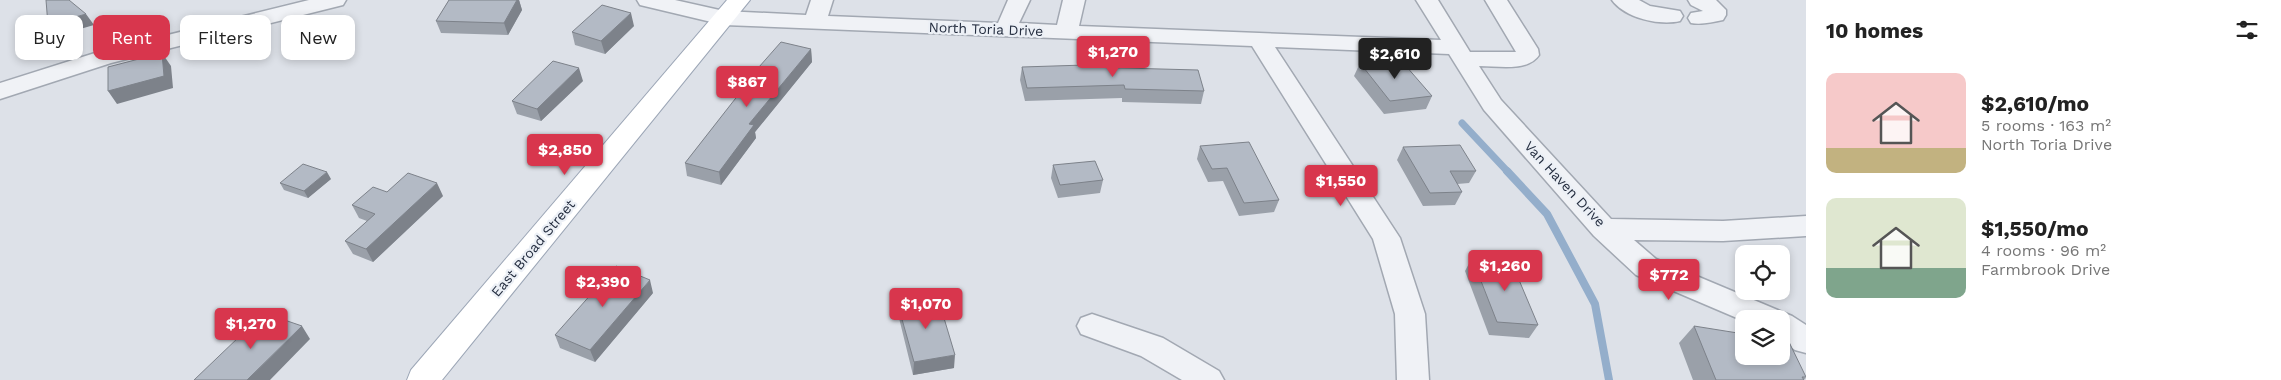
<!DOCTYPE html>
<html lang="en">
<head>
<meta charset="utf-8">
<style>
	body { margin:0; font-family:"Work Sans",sans-serif; background:#f2f2f2; color:#222; height:100vh; display:flex; flex-direction:column; font-size:19px; white-space:nowrap }
	* { box-sizing:border-box; margin:0 }
	p { font-size:16px; color:#767676 }
	.icon { flex:none; width:28px; height:28px; fill:none; stroke:currentColor; stroke-width:2; stroke-linecap:round; stroke-linejoin:round }
	.map { position:relative; flex:1; overflow:hidden }
	.panel { display:flex; flex-direction:column; background:#fff; width:475px }
	.panel>* { flex:none }
	.top-card { position:absolute; left:15px; top:15px; width:475px; height:45px; display:flex; gap:10px }
	.fabs { position:absolute; left:1735px; top:245px; display:grid; gap:10px }
	.fabs a { display:grid; place-items:center; width:55px; height:55px; border-radius:10px; background:#fff; box-shadow:0 2px 8px #0003; font-size:25px }
	.price { position:absolute; translate:-50% -42px; padding:0 11px; border-radius:5px; background:#d8364d; color:#fff; font-size:16px; line-height:32px; filter:drop-shadow(0 1px 2px #0008) }
	.price::after { content:''; position:absolute; left:50%; top:30px; width:15px; height:11px; margin-left:-8px; background:inherit; clip-path:polygon(0 0,100% 0,50% 100%) }
	.price.active { background:#222; color:#fff }
	ul { padding:0; list-style:none }
	li { display:flex; align-items:center; gap:15px; height:125px; padding:0 20px }
	li span { display:grid; place-items:center; flex:none; width:140px; height:100px; border-radius:10px; color:#555 }
	li>.icon { margin-inline-start:auto }
	span .icon { width:60px; height:60px; fill:#fffc; stroke-width:1 }
	li b { font-size:21px }
	h2 { display:flex; justify-content:space-between; align-items:center; height:60px; padding:0 20px; font-size:21px }
	.tag { padding:0 18px; border-radius:10px; background:#fff; box-shadow:0 2px 8px #0003; font-size:18px; line-height:45px }
	.tag.active { background:#d8364d; color:#fff }
	main { display:flex; flex:1; min-height:0 }
	.map>svg:first-child { display:block }
</style>
</head>
<body>
<main>
<div class="map">
<svg width="1806" height="380" viewBox="0 0 1806 380">
	<rect width="100%" height="100%" fill="#dde1e8"/>
	<g fill="none" stroke-linecap="round" stroke-linejoin="round">
		<path stroke="#94aecb" stroke-width="7" d="M1462,123L1508,172"/>
		<path stroke="#94aecb" stroke-width="8" d="M1507,171L1547,214L1595,304L1609,380"/>
		<g stroke="#a2a8b2" stroke-width="3">
			<path id="minor" d="M309,0H346L343,5L111,63L0,99V83L95,53Z
				M637,0H675L724,11L806,15L811,0H833L828,16L998,23L1008,0H1030L1019,23L1057,25L1063,0H1085L1079,26L1441,40L1416,0H1438L1470,52H1516L1485,0H1507L1538,49L1539,55C1528,72 1498,66 1479,66L1501,100L1611,219L1723,221L1806,216V236L1723,241L1634,240L1656,259L1792,316L1806,325V353L1795,350L1781,340V319H1744V321L1636,275L1594,236L1484,110L1449,54L1275,47L1400,238L1425,314L1429,380H1397L1395,314L1373,239L1252,46L724,25L640,5Z
				M1612,0H1639L1650,6L1680,11L1683,16L1680,21C1660,26 1625,18 1612,0Z
				M1688,0H1716L1726,10V15L1723,20C1712,22 1702,25 1691,23L1688,18L1691,13L1703,11L1691,5Z
				M1092,314L1163,338L1219,371L1224,380H1182L1141,356L1081,334L1077,326L1081,318Z"/>
		</g>
		<g stroke="#9ba5b5" stroke-width="2">
			<path id="major" d="M727,0H750L442,380H407L411,370Z"/>
		</g>
		<use href="#minor" fill="#f0f2f6" fill-rule="evenodd"/>
		<use href="#major" fill="#fff" fill-rule="evenodd"/>
	</g>
	<path fill="#9aa0a9" d="M449,0H519L522,10L508,35L441,33L436,21Z
		M634,26L605,54L575,45L572,32Z
		M811,49L812,62L755,132L756,138L721,185L687,176L685,163L745,87L744,84Z
		M1360,63L1432,96L1426,109L1384,114L1354,76Z
		M1022,67H1086L1204,91L1201,104L1122,102V98L1025,101L1020,80Z
		M583,81L541,121L517,114L512,101Z
		M1200,146L1279,200L1274,212L1239,216L1223,181L1208,182L1197,159Z
		M1403,147L1476,171L1469,183L1457,184L1462,192L1455,205L1423,206L1397,160Z
		M1053,165L1103,180L1100,193L1058,198L1051,178Z
		M331,179L308,198L284,190L280,183Z
		M387,192L443,196L373,262L353,254L345,241L367,221L359,218L352,205Z
		M1472,258L1538,325L1529,338L1489,335L1465,271Z
		M653,293L595,362L560,348L555,335Z
		M898,305L954,368L913,375L899,318Z
		M1694,326L1806,378L1803,380H1693L1679,343Z"/>
	<path fill="#7d828a" d="M517,0H519L522,10L508,35L504,23Z
		M631,13L634,26L605,54L601,41Z
		M86,14L94,25L56,36L48,25Z
		M811,49L812,62L755,132L756,138L721,185L719,172L749,124Z
		M162,53L171,66L173,88L117,104L108,91Z
		M579,68L583,81L541,121L537,109Z
		M327,172L331,179L308,198L304,191Z
		M437,183L443,196L373,262L366,249Z
		M650,280L653,293L595,362L590,350Z
		M302,326L310,339L270,380H247Z
		M955,355L954,368L913,375L914,362Z"/>
	<path fill="#b3bac5" stroke="#7d828a" d="M46,0H69L86,14L48,25Z
		M449,0H517L504,23L436,21Z
		M602,5L631,13L601,41L572,32Z
		M781,42L811,49L749,124L754,125L719,172L685,163L746,85L744,84Z
		M162,53L164,76L108,91V67Z
		M1399,58L1432,96L1390,101L1360,63Z
		M553,61L579,68L537,109L512,101Z
		M1085,65L1086,67L1198,70L1204,91L1125,89L1124,85L1027,88L1022,67Z
		M1249,142L1279,200L1244,203L1227,168L1212,169L1200,146Z
		M1460,145L1476,171H1450L1462,192L1430,193L1403,147Z
		M1095,161L1103,180L1060,185L1053,165Z
		M303,164L327,172L304,191L280,183Z
		M408,173L437,183L366,249L345,241L375,214L352,205L373,187L387,192Z
		M1472,258L1511,261L1538,325L1497,322Z
		M616,266L650,280L590,350L555,335Z
		M938,298L955,355L914,362L898,305Z
		M264,313L302,326L247,380H194Z
		M1694,326L1744,334V356H1781V340L1789,342L1806,377H1802L1804,380H1716Z"/>
	<g text-anchor="middle" dominant-baseline="central" stroke-width="4.5" stroke-linejoin="round" paint-order="stroke">
		<g font-size="14" fill="#252e40" stroke="#ecf0f6">
			<text transform="translate(986 29) rotate(2)">North Toria Drive</text>
			<text transform="translate(1565 184) rotate(47)">Van Haven Drive</text>
			<text transform="translate(533 248) rotate(-50)">East Broad Street</text>
		</g>
	</g>
</svg>
<div class="fabs">
<a><svg class="icon" aria-label="locate" viewBox="0 0 24 24"><circle cx="12" cy="12" r="6"/><path d="M12 2v4M12 18v4M2 12h4M18 12h4"/></svg></a>
<a><svg class="icon" aria-label="layers" viewBox="0 0 24 24"><path d="M12 4l9 5-9 5-9-5zM3 14l9 5 9-5"/></svg></a>
</div>
<b class="price" style="left:1113px;top:78px">$1,270</b>
<b class="price active" style="left:1395px;top:80px">$2,610</b>
<b class="price" style="left:747px;top:108px">$867</b>
<b class="price" style="left:565px;top:176px">$2,850</b>
<b class="price" style="left:1341px;top:207px">$1,550</b>
<b class="price" style="left:1505px;top:292px">$1,260</b>
<b class="price" style="left:1669px;top:301px">$772</b>
<b class="price" style="left:603px;top:308px">$2,390</b>
<b class="price" style="left:926px;top:330px">$1,070</b>
<b class="price" style="left:251px;top:350px">$1,270</b>
<div class="top-card">
<a class="tag">Buy</a>
<a class="tag active">Rent</a>
<a class="tag">Filters</a>
<a class="tag">New</a>
</div>
</div>
<section class="panel">
<h2>10 homes<svg class="icon" aria-label="filters" viewBox="0 0 24 24"><path d="M4 7h16M4 17h16"/><circle cx="9" cy="7" r="2"/><circle cx="15" cy="17" r="2"/></svg></h2>
<ul>
<li><span style="background:linear-gradient(#f6c9c9 75%,#c2b280 0)"><svg class="icon" aria-label="home" viewBox="0 0 24 24"><path d="M3 11l9-7 9 7M6 9v11h12V9"/></svg></span><div><b>$2,610/mo</b><p>5 rooms · 163 m²</p><p>North Toria Drive</p></div></li>
<li><span style="background:linear-gradient(#dfe7d0 70%,#7fa58c 0)"><svg class="icon" aria-label="home" viewBox="0 0 24 24"><path d="M3 11l9-7 9 7M6 9v11h12V9"/></svg></span><div><b>$1,550/mo</b><p>4 rooms · 96 m²</p><p>Farmbrook Drive</p></div></li>
</ul>
</section>
</main>
</body>
</html>
